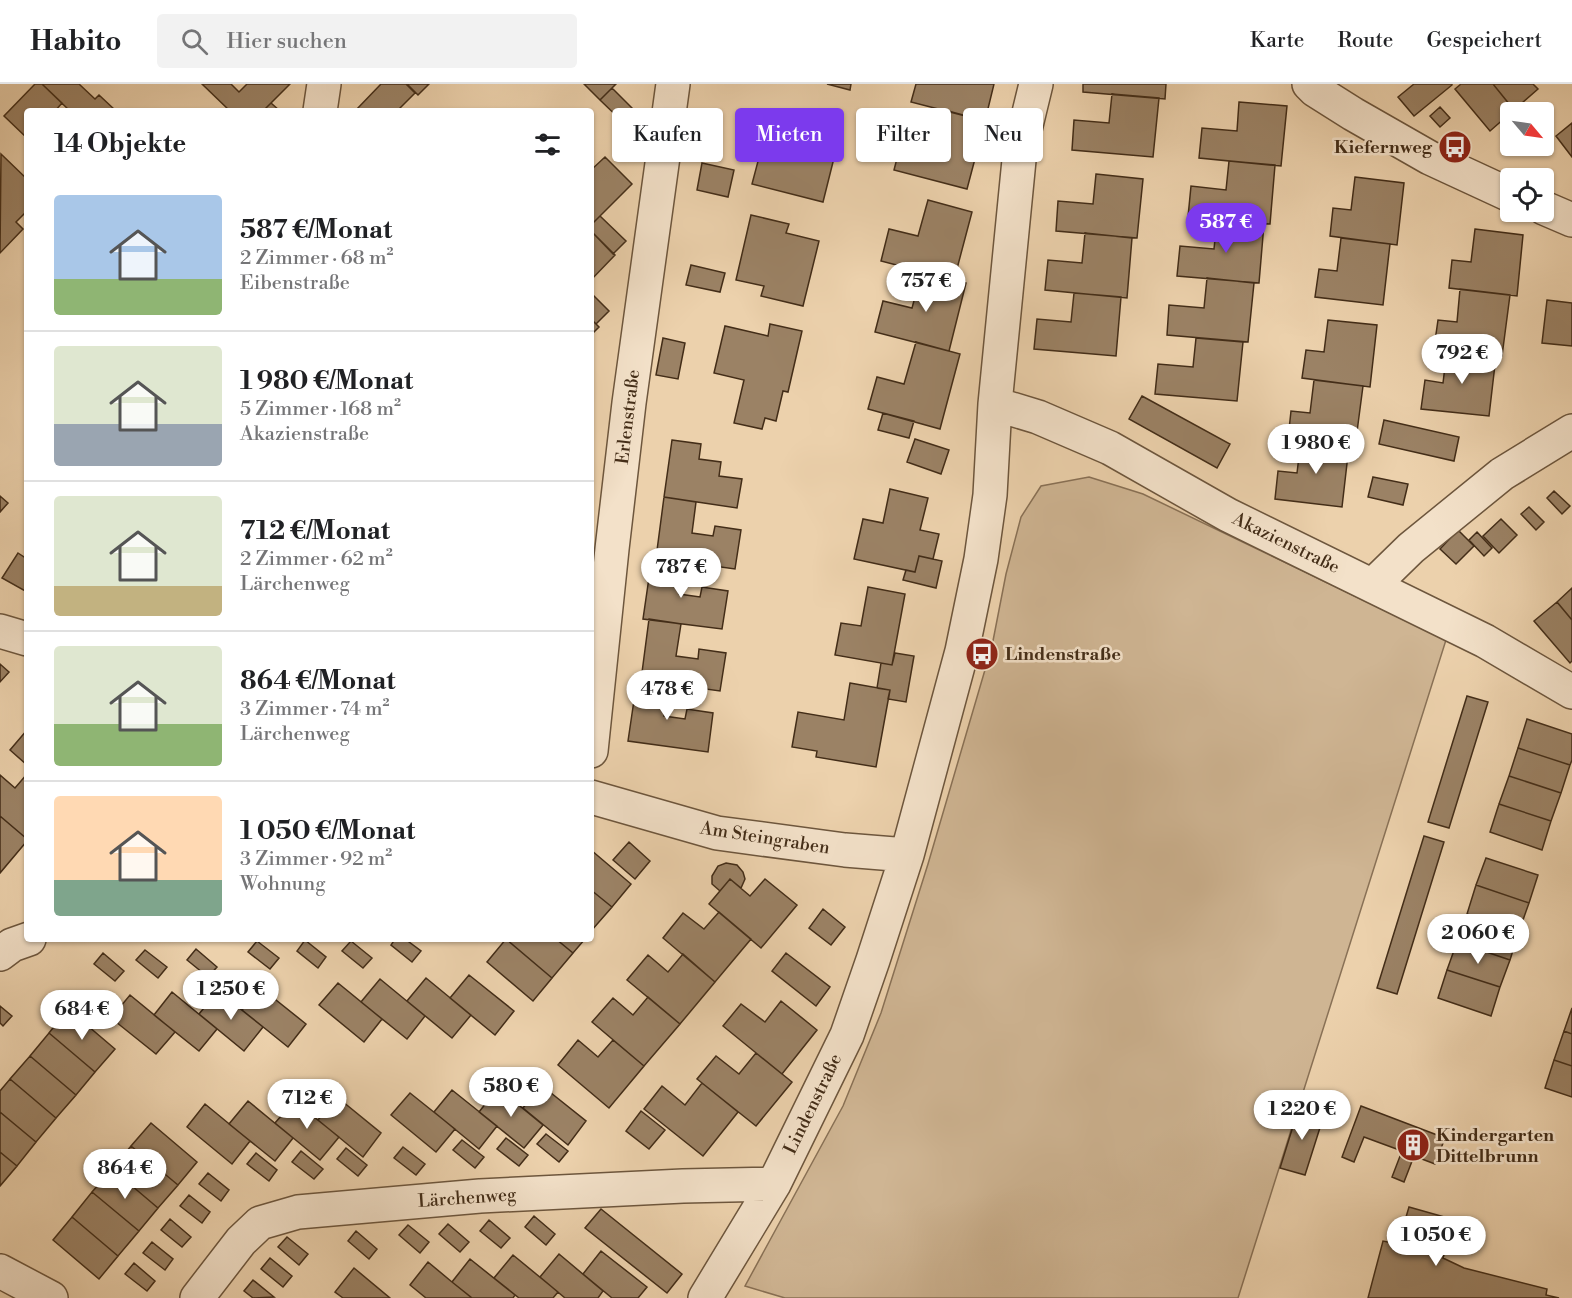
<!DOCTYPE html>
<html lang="de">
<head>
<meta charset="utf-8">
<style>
	body { margin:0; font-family:"Libre Bodoni",serif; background:#f2f2f2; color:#202124; height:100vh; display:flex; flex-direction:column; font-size:22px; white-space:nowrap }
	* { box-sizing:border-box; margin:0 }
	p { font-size:20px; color:#757577 }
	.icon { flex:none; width:33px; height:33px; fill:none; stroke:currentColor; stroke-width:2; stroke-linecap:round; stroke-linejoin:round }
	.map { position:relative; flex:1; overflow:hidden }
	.side { position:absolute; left:24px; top:24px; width:570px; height:834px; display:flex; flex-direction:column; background:#fff; border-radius:6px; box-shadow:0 2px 4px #0004 }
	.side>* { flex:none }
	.banner { position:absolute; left:612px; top:24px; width:570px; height:54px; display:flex; gap:12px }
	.needle { width:39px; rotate:119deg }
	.tools { position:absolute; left:1500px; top:18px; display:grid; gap:12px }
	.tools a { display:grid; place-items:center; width:54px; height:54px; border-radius:6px; background:#fff; box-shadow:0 2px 4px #0004; font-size:30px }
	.price { position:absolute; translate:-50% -51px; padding:0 14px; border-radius:21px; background:#fff; color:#222; font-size:20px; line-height:39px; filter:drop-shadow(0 2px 3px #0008) }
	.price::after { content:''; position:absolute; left:50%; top:36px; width:18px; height:14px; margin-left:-9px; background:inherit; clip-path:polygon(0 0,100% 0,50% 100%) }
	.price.selected { background:#7c3aed; color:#fff }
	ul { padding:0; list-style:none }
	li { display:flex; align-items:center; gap:18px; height:150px; padding:0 30px }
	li+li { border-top:2px solid #e0e0e0 }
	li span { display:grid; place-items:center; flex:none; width:168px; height:120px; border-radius:6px; color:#555 }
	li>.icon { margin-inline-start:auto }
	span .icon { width:72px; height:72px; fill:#fffc; stroke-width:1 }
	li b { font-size:26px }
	h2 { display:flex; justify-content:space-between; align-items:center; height:72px; padding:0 30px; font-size:26px }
	.chip { padding:0 21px; border-radius:6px; background:#fff; box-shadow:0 2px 4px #0004; font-size:21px; line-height:54px }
	.chip.selected { background:#7c3aed; color:#fff }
	header { display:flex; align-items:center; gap:36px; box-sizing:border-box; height:84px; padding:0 30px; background:#fff; border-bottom:2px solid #e0e0e0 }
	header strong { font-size:28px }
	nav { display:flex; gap:33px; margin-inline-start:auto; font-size:21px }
	.search { width:420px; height:54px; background:#f2f2f2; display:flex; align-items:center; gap:15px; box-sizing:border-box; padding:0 21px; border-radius:6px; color:#757577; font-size:22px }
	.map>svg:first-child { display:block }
</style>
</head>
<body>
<header>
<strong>Habito</strong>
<div class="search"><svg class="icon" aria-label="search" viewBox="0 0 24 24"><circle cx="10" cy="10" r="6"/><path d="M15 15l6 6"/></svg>Hier suchen</div>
<nav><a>Karte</a><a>Route</a><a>Gespeichert</a></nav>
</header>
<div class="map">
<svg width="1572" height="1214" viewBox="0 0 1572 1214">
	<rect width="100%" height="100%" fill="#ecd1ac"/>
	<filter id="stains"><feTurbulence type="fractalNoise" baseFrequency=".00333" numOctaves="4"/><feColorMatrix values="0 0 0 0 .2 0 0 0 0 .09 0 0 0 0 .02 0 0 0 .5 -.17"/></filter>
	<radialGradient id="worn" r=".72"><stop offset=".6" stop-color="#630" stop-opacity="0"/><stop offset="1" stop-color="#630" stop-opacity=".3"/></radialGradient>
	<path fill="#cfb593" stroke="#897156" stroke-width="1.5" d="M1089,393L1143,410L1446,556L1238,1214H785L745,1202L843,1022L881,929L928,780L992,562L1006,490L1021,433L1041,402Z"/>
	<path fill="#9b8265" stroke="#432d18" stroke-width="1.5" d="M35,0H42L62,19L55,27H27V54L4,32Z
		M42,0H79L95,15L99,11L115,26L114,27H70Z
		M202,0H231L239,8L247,0H290L263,27H230Z
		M381,0H406L415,9L397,27H357L356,26Z
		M407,0H429L418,11Z
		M584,0H616L600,16Z
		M827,0H851L850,6Z
		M916,0H994L985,37L911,18Z
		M1083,0H1166L1165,15L1083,8Z
		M1414,0H1452V1L1414,32L1398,13Z
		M1461,0H1493L1514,26L1490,47L1455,5Z
		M1493,0H1533L1538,5L1514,26Z
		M612,4L638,30L627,42L600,16Z
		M1112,10L1159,14L1153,73L1072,66L1074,36L1109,39Z
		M1239,18L1287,22L1281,82L1199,74L1202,44L1237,47Z
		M271,19L280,27H263Z
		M1440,23L1450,34L1440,43L1430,32Z
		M941,25L985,37L967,105L894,86L902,55L931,62Z
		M770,32L812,43L806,67L834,74L823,118L752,100Z
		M1572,39V73L1556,52Z
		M1,70L27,95V127L16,138L23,145L0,169Z
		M605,73L632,100L591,141V86Z
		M1229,77L1275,81L1270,140L1188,133L1191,102L1226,106Z
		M702,79L734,86L728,113L697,106Z
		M1096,90L1143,95L1137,154L1056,147L1058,117L1093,120Z
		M1355,93L1404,99L1397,161L1330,152L1333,124L1351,126Z
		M928,116L972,128L954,196L881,177L889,145L918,152Z
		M751,131L789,140L786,149L819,157L803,222L761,212L764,202L736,196Z
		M600,132L626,157L613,170L591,147V141Z
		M1217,136L1264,140L1259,199L1177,192L1180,162L1214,165Z
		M1475,145L1523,151L1517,212L1449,204L1452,176L1471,178Z
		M591,147L615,171L591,196Z
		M1085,149L1132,154L1127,214L1045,206L1048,176L1082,179Z
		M1341,154L1390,160L1383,221L1315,213L1319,185L1337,187Z
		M691,181L725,189L720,208L686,201Z
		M922,188L966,199L949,267L875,248L883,217L912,224Z
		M1207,194L1254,199L1248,258L1167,251L1169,221L1204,224Z
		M1460,205L1510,211L1502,272L1434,264L1438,236L1457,238Z
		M591,209L609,227L596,240L591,235Z
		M1074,209L1121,213L1116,272L1034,265L1037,235L1071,238Z
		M1547,216L1572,219V262L1542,259Z
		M591,235L599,243L591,251Z
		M1328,236L1377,241L1370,303L1302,294L1306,266L1324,268Z
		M770,240L802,247L788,308L783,307L776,337L765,334L762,345L734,339L744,296L714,289L725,242L768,252Z
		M663,254L685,259L678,295L656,291Z
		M1196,254L1243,258L1237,317L1155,310L1158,280L1193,283Z
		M916,258L960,270L940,345L868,325L877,293L904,300Z
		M1447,266L1496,272L1489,332L1421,325L1425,296L1443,299Z
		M1314,296L1363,302L1355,363L1288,355L1291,327L1310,329Z
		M1142,312L1230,360L1217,384L1129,335Z
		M883,329L914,337L909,354L878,346Z
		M1384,336L1459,353L1454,377L1379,360Z
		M915,355L949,366L941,390L907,378Z
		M672,356L701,360L699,375L721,378L719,392L742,395L737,424L664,413Z
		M1301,356L1349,362L1342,423L1275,415L1278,387L1297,389Z
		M1373,393L1408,400L1403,421L1368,413Z
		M890,405L928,414L920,446L939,450L933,475L919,472L915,488L854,475L863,435L883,439Z
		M1554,407L1570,422L1562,430L1547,414Z
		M0,412L8,419L0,428Z
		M664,413L696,418L692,449L713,452L715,442L741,446L735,485L656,474Z
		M1529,423L1544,438L1536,446L1521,430Z
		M1501,435L1517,451L1499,469L1483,452Z
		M1458,446L1474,462L1456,480L1440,465Z
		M1477,448L1492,464L1484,472L1469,456Z
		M18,469L27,475V508L2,494Z
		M919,472L942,477L936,504L903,496L906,486L915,488Z
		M652,473L683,478L679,510L700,513L702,503L728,507L722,545L643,535Z
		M868,503L905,510L892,581L835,571L841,539L861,542Z
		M1572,504V536L1557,518Z
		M1557,518L1572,536V577L1570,579L1534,537Z
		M649,535L681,540L676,572L698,575L699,565L726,569L720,607L641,596Z
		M895,569L914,572L906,618L888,615L890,606L877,604L881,579L892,581Z
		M0,580L9,588L0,598Z
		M637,596L668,600L664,632L685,635L687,625L713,629L708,668L628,657Z
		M850,599L890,606L876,683L816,673L817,667L792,663L798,628L844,636Z
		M1467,612L1488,618L1449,744L1428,738Z
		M1527,635L1572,650V676L1570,681L1518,664Z
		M27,646V681L10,666Z
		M1518,664L1570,681L1561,709L1509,692Z
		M27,690V755L0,732V691L15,704Z
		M1509,692L1561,709L1551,737L1499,720Z
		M1499,720L1551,737L1542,766L1490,748Z
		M0,732L27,755V757L0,789Z
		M1424,752L1444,758L1397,910L1377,904Z
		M629,758L650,777L635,795L613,776Z
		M591,766L631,800L612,823L591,806Z
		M1486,774L1538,791L1529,819L1476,801Z
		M726,779L737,781L743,788L745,795L741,804L730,795L720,807L712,800V792L718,782Z
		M730,795L750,812L765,795L797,821L761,864L709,820Z
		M1476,801L1529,819L1519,847L1467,830Z
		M591,806L612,823L592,846L591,845Z
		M823,825L845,843L831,861L809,844Z
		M719,828L751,855L715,898L663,854L683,829L704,845Z
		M1467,830L1519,847L1510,876L1457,858Z
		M395,855H405L421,867L412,878L391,861Z
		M506,855L552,894L533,917L487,878Z
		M506,855H556L573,869L552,894Z
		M556,855H585L573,869Z
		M305,856L326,873L318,884L297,867Z
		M257,857L279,874L270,885L248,868Z
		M351,857L372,874L363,884L342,867Z
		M1457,858L1510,876L1500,903L1447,886Z
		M196,865L217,883L208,893L187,876Z
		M145,866L167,883L158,894L136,876Z
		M103,869L124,887L115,897L94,880Z
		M786,869L830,903L816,922L772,887Z
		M683,870L715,898L680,940L627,896L648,871L668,888Z
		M1447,886L1500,903L1491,932L1438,914Z
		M469,891L514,927L495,951L450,914Z
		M426,894L471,931L452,954L407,917Z
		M380,895L425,932L407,955L361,918Z
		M338,899L382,935L364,958L319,921Z
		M261,904L306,940L288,963L242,926Z
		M218,907L263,943L244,967L199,930Z
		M172,908L217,945L199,967L154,931Z
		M130,911L175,948L156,970L111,934Z
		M648,913L680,940L644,982L592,938L613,914L633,931Z
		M781,917L817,946L782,990L723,942L741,920L765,938Z
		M0,922L12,932L3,942L0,939Z
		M1572,924V950L1564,947Z
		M68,925L115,965L95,988L49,949Z
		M1564,947L1572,950V982L1554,976Z
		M49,949L95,988L76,1011L30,972Z
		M578,956L598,973L613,956L644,982L609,1024L558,981Z
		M756,969L792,998L756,1042L697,995L716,972L739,990Z
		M30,972L76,1011L56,1034L10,995Z
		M1554,976L1572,982V1013L1545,1004Z
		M10,995L56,1034L36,1058L0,1028V1007Z
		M702,999L738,1028L703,1072L644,1025L662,1002L685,1021Z
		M541,1001L586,1037L568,1061L523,1024Z
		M498,1004L543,1041L524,1064L479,1028Z
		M452,1006L497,1042L479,1065L434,1028Z
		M410,1009L455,1045L436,1068L391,1031Z
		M337,1013L381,1049L363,1073L318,1036Z
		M248,1017L293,1054L275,1077L229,1040Z
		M294,1017L339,1053L320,1076L275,1039Z
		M205,1020L250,1057L232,1080L187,1043Z
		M1361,1022L1445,1054L1435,1080L1414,1072L1404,1098L1392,1093L1402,1067L1364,1053L1354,1078L1342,1073Z
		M1299,1023L1324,1031L1305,1091L1280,1084Z
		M641,1027L665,1046L649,1065L626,1047Z
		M0,1028L36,1058L17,1082L0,1068Z
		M151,1039L197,1078L178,1101L131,1062Z
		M546,1050L568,1067L559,1078L537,1060Z
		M506,1054L528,1071L519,1082L497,1065Z
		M462,1056L484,1073L475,1084L453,1066Z
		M131,1062L178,1101L158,1124L112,1085Z
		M403,1063L425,1080L416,1091L394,1074Z
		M346,1064L367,1081L358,1092L337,1075Z
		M301,1067L323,1085L314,1095L292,1078Z
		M0,1068L17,1082L0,1102Z
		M256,1069L277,1086L269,1097L247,1080Z
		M112,1085L158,1124L139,1147L92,1108Z
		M208,1089L229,1106L221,1117L199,1100Z
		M92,1108L139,1147L118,1172L72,1133Z
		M189,1111L210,1128L202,1139L180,1122Z
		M1409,1123L1455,1136L1443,1174L1464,1184L1547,1205L1546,1211L1559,1214H1368L1383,1157L1398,1160Z
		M601,1125L682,1190L667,1209L585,1144Z
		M534,1132L555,1150L546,1161L525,1143Z
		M72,1133L118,1172L99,1195L53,1156Z
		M170,1135L191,1153L182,1163L161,1146Z
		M489,1136L510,1154L501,1164L480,1147Z
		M448,1140L469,1158L460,1168L439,1150Z
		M408,1141L429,1158L420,1169L399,1151Z
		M356,1147L377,1165L369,1175L348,1157Z
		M287,1153L308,1170L299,1181L278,1163Z
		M152,1158L173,1175L165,1186L143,1169Z
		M601,1167L647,1203L638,1214H612L583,1190Z
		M559,1170L603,1207L598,1214H565L540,1193Z
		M513,1171L558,1208L553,1214H519L494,1194Z
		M270,1174L292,1192L283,1203L261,1185Z
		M470,1175L515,1211L513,1214H472L452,1198Z
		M428,1178L452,1198L472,1214H426L410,1201Z
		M134,1179L155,1197L147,1207L125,1190Z
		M354,1184L390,1214H343L335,1208Z
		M253,1196L274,1213L253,1214L244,1207Z"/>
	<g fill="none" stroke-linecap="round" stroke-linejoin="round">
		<g stroke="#6d563d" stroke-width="36">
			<path id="minor" d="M1309,0L1315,6L1353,30L1430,74L1510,111
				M320,27L324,0
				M1544,124L1572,136
				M995,320L1038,333L1110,364L1228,431L1485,557L1572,608
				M1373,501L1411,464L1502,390L1572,347
				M0,547L27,555
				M591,667L612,465L629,319L673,0
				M591,713L717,749L845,766L907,771
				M0,870L12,861L29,855
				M0,1187L51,1214
				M197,1214L241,1157L260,1139L298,1128L480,1112L683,1102L774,1100
				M705,1214L774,1100L847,951L873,876L907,771L962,567L981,475L990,411L995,320L1020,66L1036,0"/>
		</g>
		<use href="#minor" stroke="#f3e1c9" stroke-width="33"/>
	</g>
	<defs>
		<g id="bus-disc" transform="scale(1.725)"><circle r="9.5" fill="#8f2418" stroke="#f3e1c9"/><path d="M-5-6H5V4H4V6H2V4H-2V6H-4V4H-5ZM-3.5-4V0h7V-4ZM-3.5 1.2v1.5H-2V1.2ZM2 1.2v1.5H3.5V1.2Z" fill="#fff"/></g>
		<g id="building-disc" transform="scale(1.725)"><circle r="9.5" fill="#8f2418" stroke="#f3e1c9"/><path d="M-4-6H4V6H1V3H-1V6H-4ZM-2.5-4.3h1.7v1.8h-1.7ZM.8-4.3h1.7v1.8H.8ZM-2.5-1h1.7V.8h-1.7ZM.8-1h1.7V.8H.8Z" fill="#fff"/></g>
	</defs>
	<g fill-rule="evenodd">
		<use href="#bus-disc" x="1455" y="63"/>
		<use href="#bus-disc" x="982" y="570"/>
		<use href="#building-disc" x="1413" y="1061"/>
	</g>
	<g text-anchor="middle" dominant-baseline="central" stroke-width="5" stroke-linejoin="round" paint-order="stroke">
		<g font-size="18" font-weight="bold" fill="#432d18" stroke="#f3e1c9" text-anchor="start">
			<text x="1432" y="63" text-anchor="end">Kiefernweg</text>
			<text x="1005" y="570">Lindenstraße</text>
			<text x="1436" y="1051">Kindergarten<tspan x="1436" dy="21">Dittelbrunn</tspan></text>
		</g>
		<g font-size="18" fill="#432d18" stroke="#f3e1c9">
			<text transform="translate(628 333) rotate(-83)">Erlenstraße</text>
			<text transform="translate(1286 459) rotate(26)">Akazienstraße</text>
			<text transform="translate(765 754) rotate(9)">Am Steingraben</text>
			<text transform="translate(813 1020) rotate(-64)">Lindenstraße</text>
			<text transform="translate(467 1114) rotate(-4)">Lärchenweg</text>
		</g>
	</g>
	<rect width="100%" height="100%" filter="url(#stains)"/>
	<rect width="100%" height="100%" fill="url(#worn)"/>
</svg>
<div class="tools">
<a><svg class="needle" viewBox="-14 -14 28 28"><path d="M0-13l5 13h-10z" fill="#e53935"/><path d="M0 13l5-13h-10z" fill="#757577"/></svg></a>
<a><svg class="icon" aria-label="locate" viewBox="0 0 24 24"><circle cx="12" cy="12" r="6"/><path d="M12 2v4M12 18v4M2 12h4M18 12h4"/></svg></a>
</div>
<b class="price selected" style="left:1226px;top:170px">587 €</b>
<b class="price" style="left:926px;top:229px">757 €</b>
<b class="price" style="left:1462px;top:301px">792 €</b>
<b class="price" style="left:1316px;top:391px">1 980 €</b>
<b class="price" style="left:681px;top:515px">787 €</b>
<b class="price" style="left:667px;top:637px">478 €</b>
<b class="price" style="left:1478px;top:881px">2 060 €</b>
<b class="price" style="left:231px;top:937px">1 250 €</b>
<b class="price" style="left:82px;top:957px">684 €</b>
<b class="price" style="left:511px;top:1034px">580 €</b>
<b class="price" style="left:307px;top:1046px">712 €</b>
<b class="price" style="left:1302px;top:1057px">1 220 €</b>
<b class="price" style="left:125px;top:1116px">864 €</b>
<b class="price" style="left:1436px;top:1183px">1 050 €</b>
<div class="banner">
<a class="chip">Kaufen</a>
<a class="chip selected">Mieten</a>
<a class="chip">Filter</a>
<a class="chip">Neu</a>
</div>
<section class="side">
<h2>14 Objekte<svg class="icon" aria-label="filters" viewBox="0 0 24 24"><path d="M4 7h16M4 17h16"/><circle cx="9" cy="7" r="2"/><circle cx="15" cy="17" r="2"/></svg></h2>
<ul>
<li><span style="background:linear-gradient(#a9c7e8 70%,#8fb573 0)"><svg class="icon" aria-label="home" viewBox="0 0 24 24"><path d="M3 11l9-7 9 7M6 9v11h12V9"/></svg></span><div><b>587 €/Monat</b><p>2 Zimmer · 68 m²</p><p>Eibenstraße</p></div></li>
<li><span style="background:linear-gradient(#dfe7d0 65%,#9aa5b1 0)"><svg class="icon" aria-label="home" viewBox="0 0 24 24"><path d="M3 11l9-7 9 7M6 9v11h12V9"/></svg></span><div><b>1 980 €/Monat</b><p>5 Zimmer · 168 m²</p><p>Akazienstraße</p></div></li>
<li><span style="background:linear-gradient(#dfe7d0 75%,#c2b280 0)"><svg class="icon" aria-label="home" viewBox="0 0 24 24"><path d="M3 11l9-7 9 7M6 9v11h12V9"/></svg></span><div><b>712 €/Monat</b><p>2 Zimmer · 62 m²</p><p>Lärchenweg</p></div></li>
<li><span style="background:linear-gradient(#dfe7d0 65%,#8fb573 0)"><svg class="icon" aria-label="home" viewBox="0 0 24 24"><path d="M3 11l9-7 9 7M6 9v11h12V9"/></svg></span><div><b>864 €/Monat</b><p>3 Zimmer · 74 m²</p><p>Lärchenweg</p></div></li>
<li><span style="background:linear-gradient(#ffd9b3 70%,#7fa58c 0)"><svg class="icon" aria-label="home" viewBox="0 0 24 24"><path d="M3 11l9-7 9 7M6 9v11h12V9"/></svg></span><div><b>1 050 €/Monat</b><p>3 Zimmer · 92 m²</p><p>Wohnung</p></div></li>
</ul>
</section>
</div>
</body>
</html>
